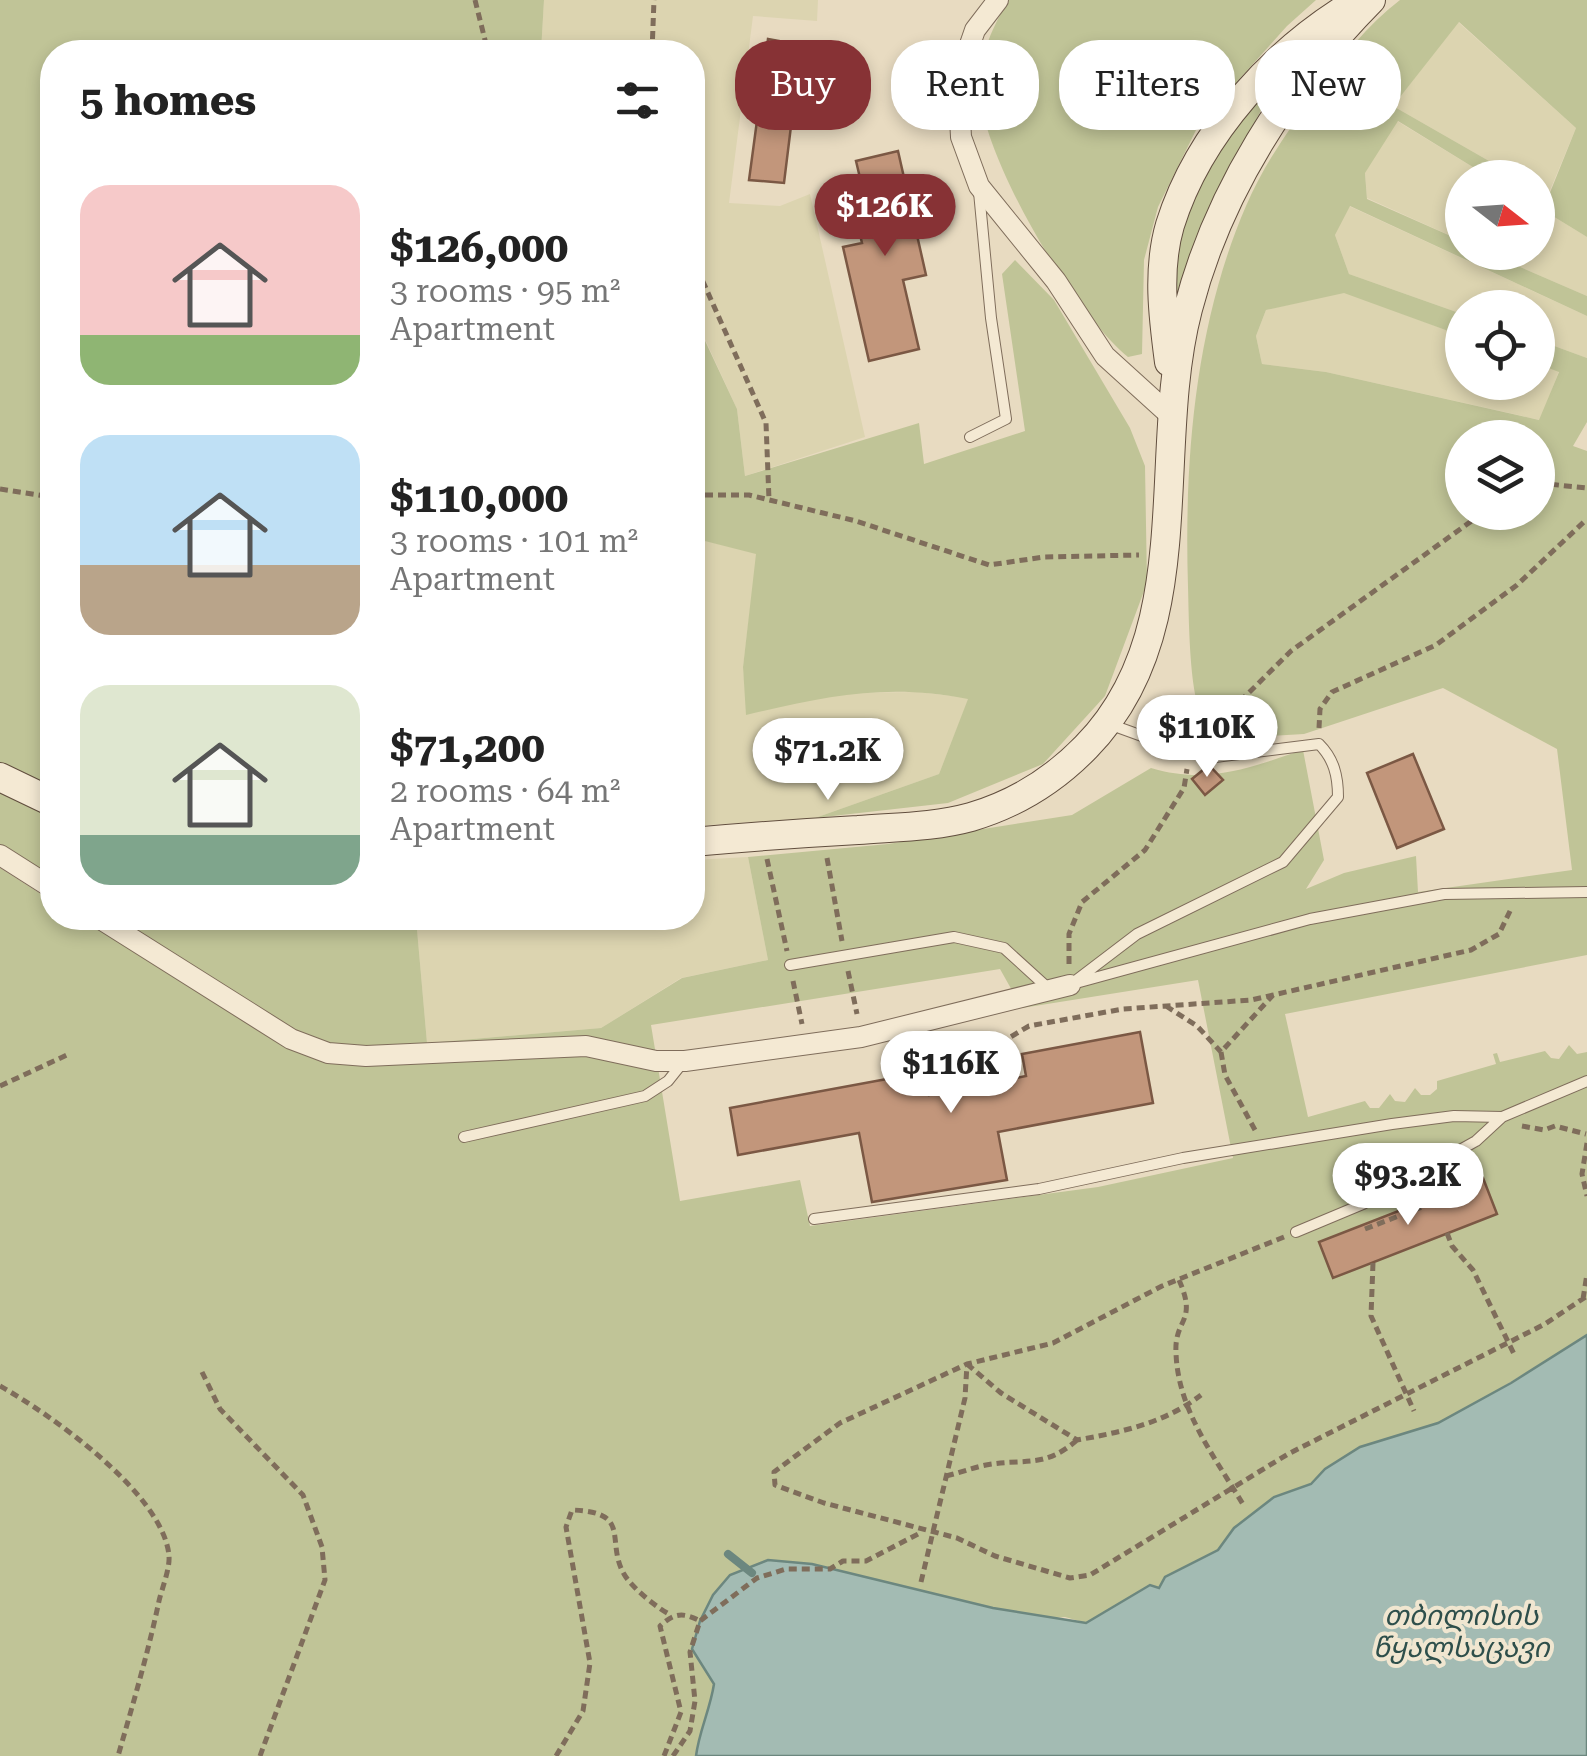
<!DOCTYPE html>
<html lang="en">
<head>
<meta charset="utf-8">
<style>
	body { margin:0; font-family:"Roboto Serif","Noto Sans Georgian",serif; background:#f2f2f2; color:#222; height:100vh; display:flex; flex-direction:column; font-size:38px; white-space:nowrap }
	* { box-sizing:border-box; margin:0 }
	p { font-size:32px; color:#767676 }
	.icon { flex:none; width:55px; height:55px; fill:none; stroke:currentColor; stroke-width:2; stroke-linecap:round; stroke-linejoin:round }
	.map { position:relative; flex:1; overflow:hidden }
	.sheet { position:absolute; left:40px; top:40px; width:665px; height:890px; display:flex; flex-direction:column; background:#fff; border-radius:40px; box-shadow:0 5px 15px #0003 }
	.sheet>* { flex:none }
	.top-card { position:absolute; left:735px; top:40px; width:700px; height:90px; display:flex; gap:20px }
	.needle { width:65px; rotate:107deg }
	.fabs { position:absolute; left:1445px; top:160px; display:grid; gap:20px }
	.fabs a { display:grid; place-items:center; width:110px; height:110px; border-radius:50%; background:#fff; box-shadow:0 5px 15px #0003; font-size:50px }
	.price { position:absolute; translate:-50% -85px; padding:0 22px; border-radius:35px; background:#fff; color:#222; font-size:32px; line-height:65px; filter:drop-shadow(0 2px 5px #0008) }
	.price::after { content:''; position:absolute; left:50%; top:60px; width:30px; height:22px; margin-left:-15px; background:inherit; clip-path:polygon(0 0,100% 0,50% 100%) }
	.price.selected { background:#873235; color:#fff }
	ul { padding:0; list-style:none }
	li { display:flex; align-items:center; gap:30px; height:250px; padding:0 40px }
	li span { display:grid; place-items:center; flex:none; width:280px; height:200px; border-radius:30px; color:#555 }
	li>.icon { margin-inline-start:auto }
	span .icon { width:120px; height:120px; fill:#fffc; stroke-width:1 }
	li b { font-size:42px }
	h2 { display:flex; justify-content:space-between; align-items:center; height:120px; padding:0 40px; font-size:42px }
	.tag { padding:0 35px; border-radius:40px; background:#fff; box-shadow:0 5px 15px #0003; font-size:35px; line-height:90px }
	.tag.selected { background:#873235; color:#fff }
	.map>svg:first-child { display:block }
</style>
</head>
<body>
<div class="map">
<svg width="1587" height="1756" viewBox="0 0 1587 1756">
	<rect width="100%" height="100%" fill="#e8dbc1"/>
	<path fill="#dcd4b0" d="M544,0H818L817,21L753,16L729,203L780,206L810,194L865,437L745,476L737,409L693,313L692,52H541Z
		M1458,22L1576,128L1548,195L1538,189V178L1517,177L1393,106Z
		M1397,121L1489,177L1462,178V241L1367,198L1365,172Z
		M1349,206L1587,316V358L1538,340V308H1462V314L1349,274L1335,235Z
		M1538,207L1587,237V296L1488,253L1538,252Z
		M1344,292L1462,336V382H1538V364L1559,371L1540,420L1326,372L1262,364L1256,336L1266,310Z
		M693,538L757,553L743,667L747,714L839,693L918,692L969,698L939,774L815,818L693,826Z
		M748,857L768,960L681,978L601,1028L427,1043L416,918H692L693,860Z"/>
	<path fill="#c0c497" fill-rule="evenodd" d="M0,0H544L541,52H52V658L45,697L52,699V793L0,767Z
		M1009,0H1316L1287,26L1199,124L1158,207L1144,260L1142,354L1128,357C1075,314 985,162 980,94C977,62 992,26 1009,0Z
		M1400,0H1587V237L1538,207V189L1549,195L1576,128L1459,22L1393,106L1517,177H1489L1398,121L1365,173L1367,199L1462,241V252L1488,253L1587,296V316L1350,206L1335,235L1349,274L1462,314V336L1344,293L1266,310L1256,336L1262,364L1326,372L1539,420L1559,372L1538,364V340L1587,358V422L1573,446L1587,451V955L1285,1014L1308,1117L1365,1101L1370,1108H1379L1390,1094L1395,1101L1405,1102L1415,1088L1421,1095H1430L1437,1089V1081L1496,1064L1493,1054L1497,1053L1500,1062L1545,1051L1551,1058L1559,1059L1569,1045L1577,1054L1587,1052V1335L1491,1394L1496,1405L1325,1469L1311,1484L1274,1497L1234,1528L1218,1550L1165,1577L1159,1588L1150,1585L1086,1623L1065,1617L692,1649L714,1684C710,1710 699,1730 696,1756H0V868L52,901V918H80L265,1034L114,918H416L427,1043L601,1028L682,978L768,960L748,857L888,844L1072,815L1151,768C1208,785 1248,768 1303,750L1324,860L1306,889L1344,873L1416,856L1418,892L1572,870L1557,749L1443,688L1304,734L1221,739C1215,732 1207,724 1202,715C1189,693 1189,615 1188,587C1184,460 1195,324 1246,206C1264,164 1291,126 1318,90C1343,57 1367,25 1400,0ZM1462,438H1538V512H1462ZM1000,969L1022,1008L1198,980L1233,1158L1098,1187L810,1226L800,1180L680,1201L651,1025ZM1483,1178L1496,1214L1333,1278L1320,1242Z
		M1278,79C1235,156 1201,233 1173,318C1175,291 1171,258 1178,233C1195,177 1238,120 1278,79Z
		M1015,260L1054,300L1130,428L1145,466L1147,583L1105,696L1043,764L948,803L815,818L939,774L968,699C887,683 826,696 746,715L743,667L756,554L693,538L692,313L737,409L745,476L919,423L924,464L1025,431L1002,274Z
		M0,791L52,813V878L0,844Z"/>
	<path fill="#a3bbb3" stroke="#6c877f" stroke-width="2.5" d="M1587,1335V1756H696C699,1731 710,1710 714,1684L692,1649L700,1621L713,1595L730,1575L768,1560L812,1564L993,1608L1086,1623L1150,1585L1159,1588L1165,1577L1218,1550L1234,1528L1274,1497L1311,1484L1325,1469L1360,1447L1438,1423L1511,1383Z"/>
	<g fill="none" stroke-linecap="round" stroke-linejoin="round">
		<path stroke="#6c877f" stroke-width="8" d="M728,1554L752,1573"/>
	</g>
	<path fill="#c2967b" stroke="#7b5844" stroke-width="2.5" d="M768,39L801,45L784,183L749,180Z
		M898,151L926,275L903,280L919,349L869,361L843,247L862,243L856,218L869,216L856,161Z
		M1413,754L1444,829L1397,848L1367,773Z
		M1209,765L1223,780L1205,795L1192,779Z
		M1140,1032L1153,1103L998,1132L1007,1180L872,1202L859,1133L738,1155L730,1108L925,1072L929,1095L1026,1076L1022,1054Z
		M1483,1178L1497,1214L1333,1278L1319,1242Z"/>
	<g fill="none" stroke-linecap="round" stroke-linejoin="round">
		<g stroke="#7f6d5b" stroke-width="12">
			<path id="service" d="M970,437L1006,419L991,318L979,192
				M790,965L954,937L1004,948L1049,989
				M1076,983L1310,919L1444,894L1587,892
				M1070,985L1137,934L1283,862L1338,797C1338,776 1334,759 1319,744L1215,757L1189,753L1109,724
				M464,1137L645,1096L668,1081L684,1061
				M814,1219L1039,1189L1183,1158L1392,1124L1454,1116L1502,1117
				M1296,1232L1363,1204L1476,1141L1502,1117L1587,1081"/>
		</g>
		<g stroke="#7f6d5b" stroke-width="22">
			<path id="minor" d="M998,0L975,30L958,79L961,137L979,186L1056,281L1105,356L1170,415
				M0,855L52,888
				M99,918L291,1039L328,1053L366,1056L586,1046L656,1061H685L861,1037L1070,985"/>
		</g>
		<g stroke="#614e3e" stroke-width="30">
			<path id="secondary" d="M1169,362C1163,317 1157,269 1170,225C1199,132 1276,49 1358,1
				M0,777L52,802
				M692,842C748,837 803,833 858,830C895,827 935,827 971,817C1015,804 1054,780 1086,747C1200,631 1150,454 1188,309C1218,192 1287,85 1371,0"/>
		</g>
		<path stroke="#7f6d5b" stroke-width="5" stroke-dasharray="8 5" stroke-linecap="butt" d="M475,0L488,52
			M652,52L654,0
			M692,257L766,423L769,500
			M1538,483L1587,488
			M0,489L52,497
			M692,495H749L856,521L989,565L1044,557L1139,555
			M1319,728L1320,709L1332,692L1436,645L1517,585L1587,519
			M1203,738L1291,651L1484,512
			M827,858L842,941
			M767,859L787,951
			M1069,964V934L1082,902L1145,850L1184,788L1187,769
			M848,971L857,1014
			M793,981L802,1024
			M1166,1006L1197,1026L1221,1052
			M940,1041L946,1050L1002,1042L1029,1026L1123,1009L1251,1000L1471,950L1499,934L1511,909
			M0,1086L69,1054
			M1522,1126L1544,1130L1555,1126L1586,1134
			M1255,1130L1225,1075L1221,1052L1273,995
			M1587,1143L1582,1174L1587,1196
			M1365,1229L1435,1202L1438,1207
			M1447,1233L1452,1246L1473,1270L1514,1354
			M1284,1237L1162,1286L1053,1343L967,1364L840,1423L774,1472L775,1485L824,1503L957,1538L995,1556L1070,1578L1090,1575L1288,1454L1545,1324L1587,1296
			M1373,1263L1371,1316L1414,1411
			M1179,1280C1198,1323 1174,1318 1176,1353C1178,1411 1215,1457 1244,1506
			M1583,1299L1587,1274
			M967,1364L1001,1393L1077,1440C1122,1432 1165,1423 1201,1395
			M202,1372L220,1409L303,1495L322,1547L325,1580L260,1756
			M0,1386C50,1414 164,1494 169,1556C170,1569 162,1588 159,1601C148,1653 133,1704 118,1756
			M946,1476C959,1473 972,1468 986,1465C1024,1458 1044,1469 1077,1440
			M921,1582L965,1398L967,1364
			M556,1756L583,1711L590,1663L566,1527L572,1510C633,1512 605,1541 624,1574C631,1587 658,1609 671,1615
			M664,1756L681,1712L660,1626C674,1613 683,1612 700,1621
			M673,1756L690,1731L695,1701L690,1652L700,1621L757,1578L786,1569H830L843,1561H866L922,1532"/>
		<use href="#service" stroke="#f4e9d3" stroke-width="10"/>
		<use href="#minor" stroke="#f4e9d3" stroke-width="20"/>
		<use href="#secondary" stroke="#f4e9d3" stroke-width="28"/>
	</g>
	<g text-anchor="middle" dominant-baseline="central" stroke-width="8" stroke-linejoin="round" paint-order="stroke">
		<g font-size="28" font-style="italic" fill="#2e4f4b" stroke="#f0e6d0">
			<text x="1461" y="1615">თბილისის<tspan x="1461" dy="32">წყალსაცავი</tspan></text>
		</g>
	</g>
</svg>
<div class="fabs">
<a><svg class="needle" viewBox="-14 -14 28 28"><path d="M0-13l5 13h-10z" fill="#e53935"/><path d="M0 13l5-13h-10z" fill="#767676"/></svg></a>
<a><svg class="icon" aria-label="locate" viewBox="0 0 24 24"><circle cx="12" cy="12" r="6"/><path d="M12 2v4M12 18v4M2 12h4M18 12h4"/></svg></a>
<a><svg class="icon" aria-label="layers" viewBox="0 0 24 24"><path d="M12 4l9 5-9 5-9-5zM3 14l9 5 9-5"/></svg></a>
</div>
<b class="price selected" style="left:885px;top:259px">$126K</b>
<b class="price" style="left:1207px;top:780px">$110K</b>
<b class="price" style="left:828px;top:803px">$71.2K</b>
<b class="price" style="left:951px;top:1116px">$116K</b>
<b class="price" style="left:1408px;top:1228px">$93.2K</b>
<div class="top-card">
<a class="tag selected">Buy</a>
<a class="tag">Rent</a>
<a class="tag">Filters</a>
<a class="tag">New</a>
</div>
<section class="sheet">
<h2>5 homes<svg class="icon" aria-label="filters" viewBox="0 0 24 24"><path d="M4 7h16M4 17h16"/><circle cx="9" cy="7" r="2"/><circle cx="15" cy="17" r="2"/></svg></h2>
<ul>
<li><span style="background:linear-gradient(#f6c9c9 75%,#8fb573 0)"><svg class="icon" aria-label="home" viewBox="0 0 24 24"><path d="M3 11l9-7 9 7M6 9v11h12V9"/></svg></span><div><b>$126,000</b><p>3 rooms · 95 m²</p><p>Apartment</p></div></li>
<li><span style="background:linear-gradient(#bfe0f5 65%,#b9a48a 0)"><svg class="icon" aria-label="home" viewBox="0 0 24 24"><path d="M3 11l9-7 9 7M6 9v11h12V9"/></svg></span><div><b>$110,000</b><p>3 rooms · 101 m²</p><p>Apartment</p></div></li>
<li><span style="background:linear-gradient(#dfe7d0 75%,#7fa58c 0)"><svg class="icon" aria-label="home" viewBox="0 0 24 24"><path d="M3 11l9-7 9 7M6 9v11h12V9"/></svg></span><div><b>$71,200</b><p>2 rooms · 64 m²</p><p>Apartment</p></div></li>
</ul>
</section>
</div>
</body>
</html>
